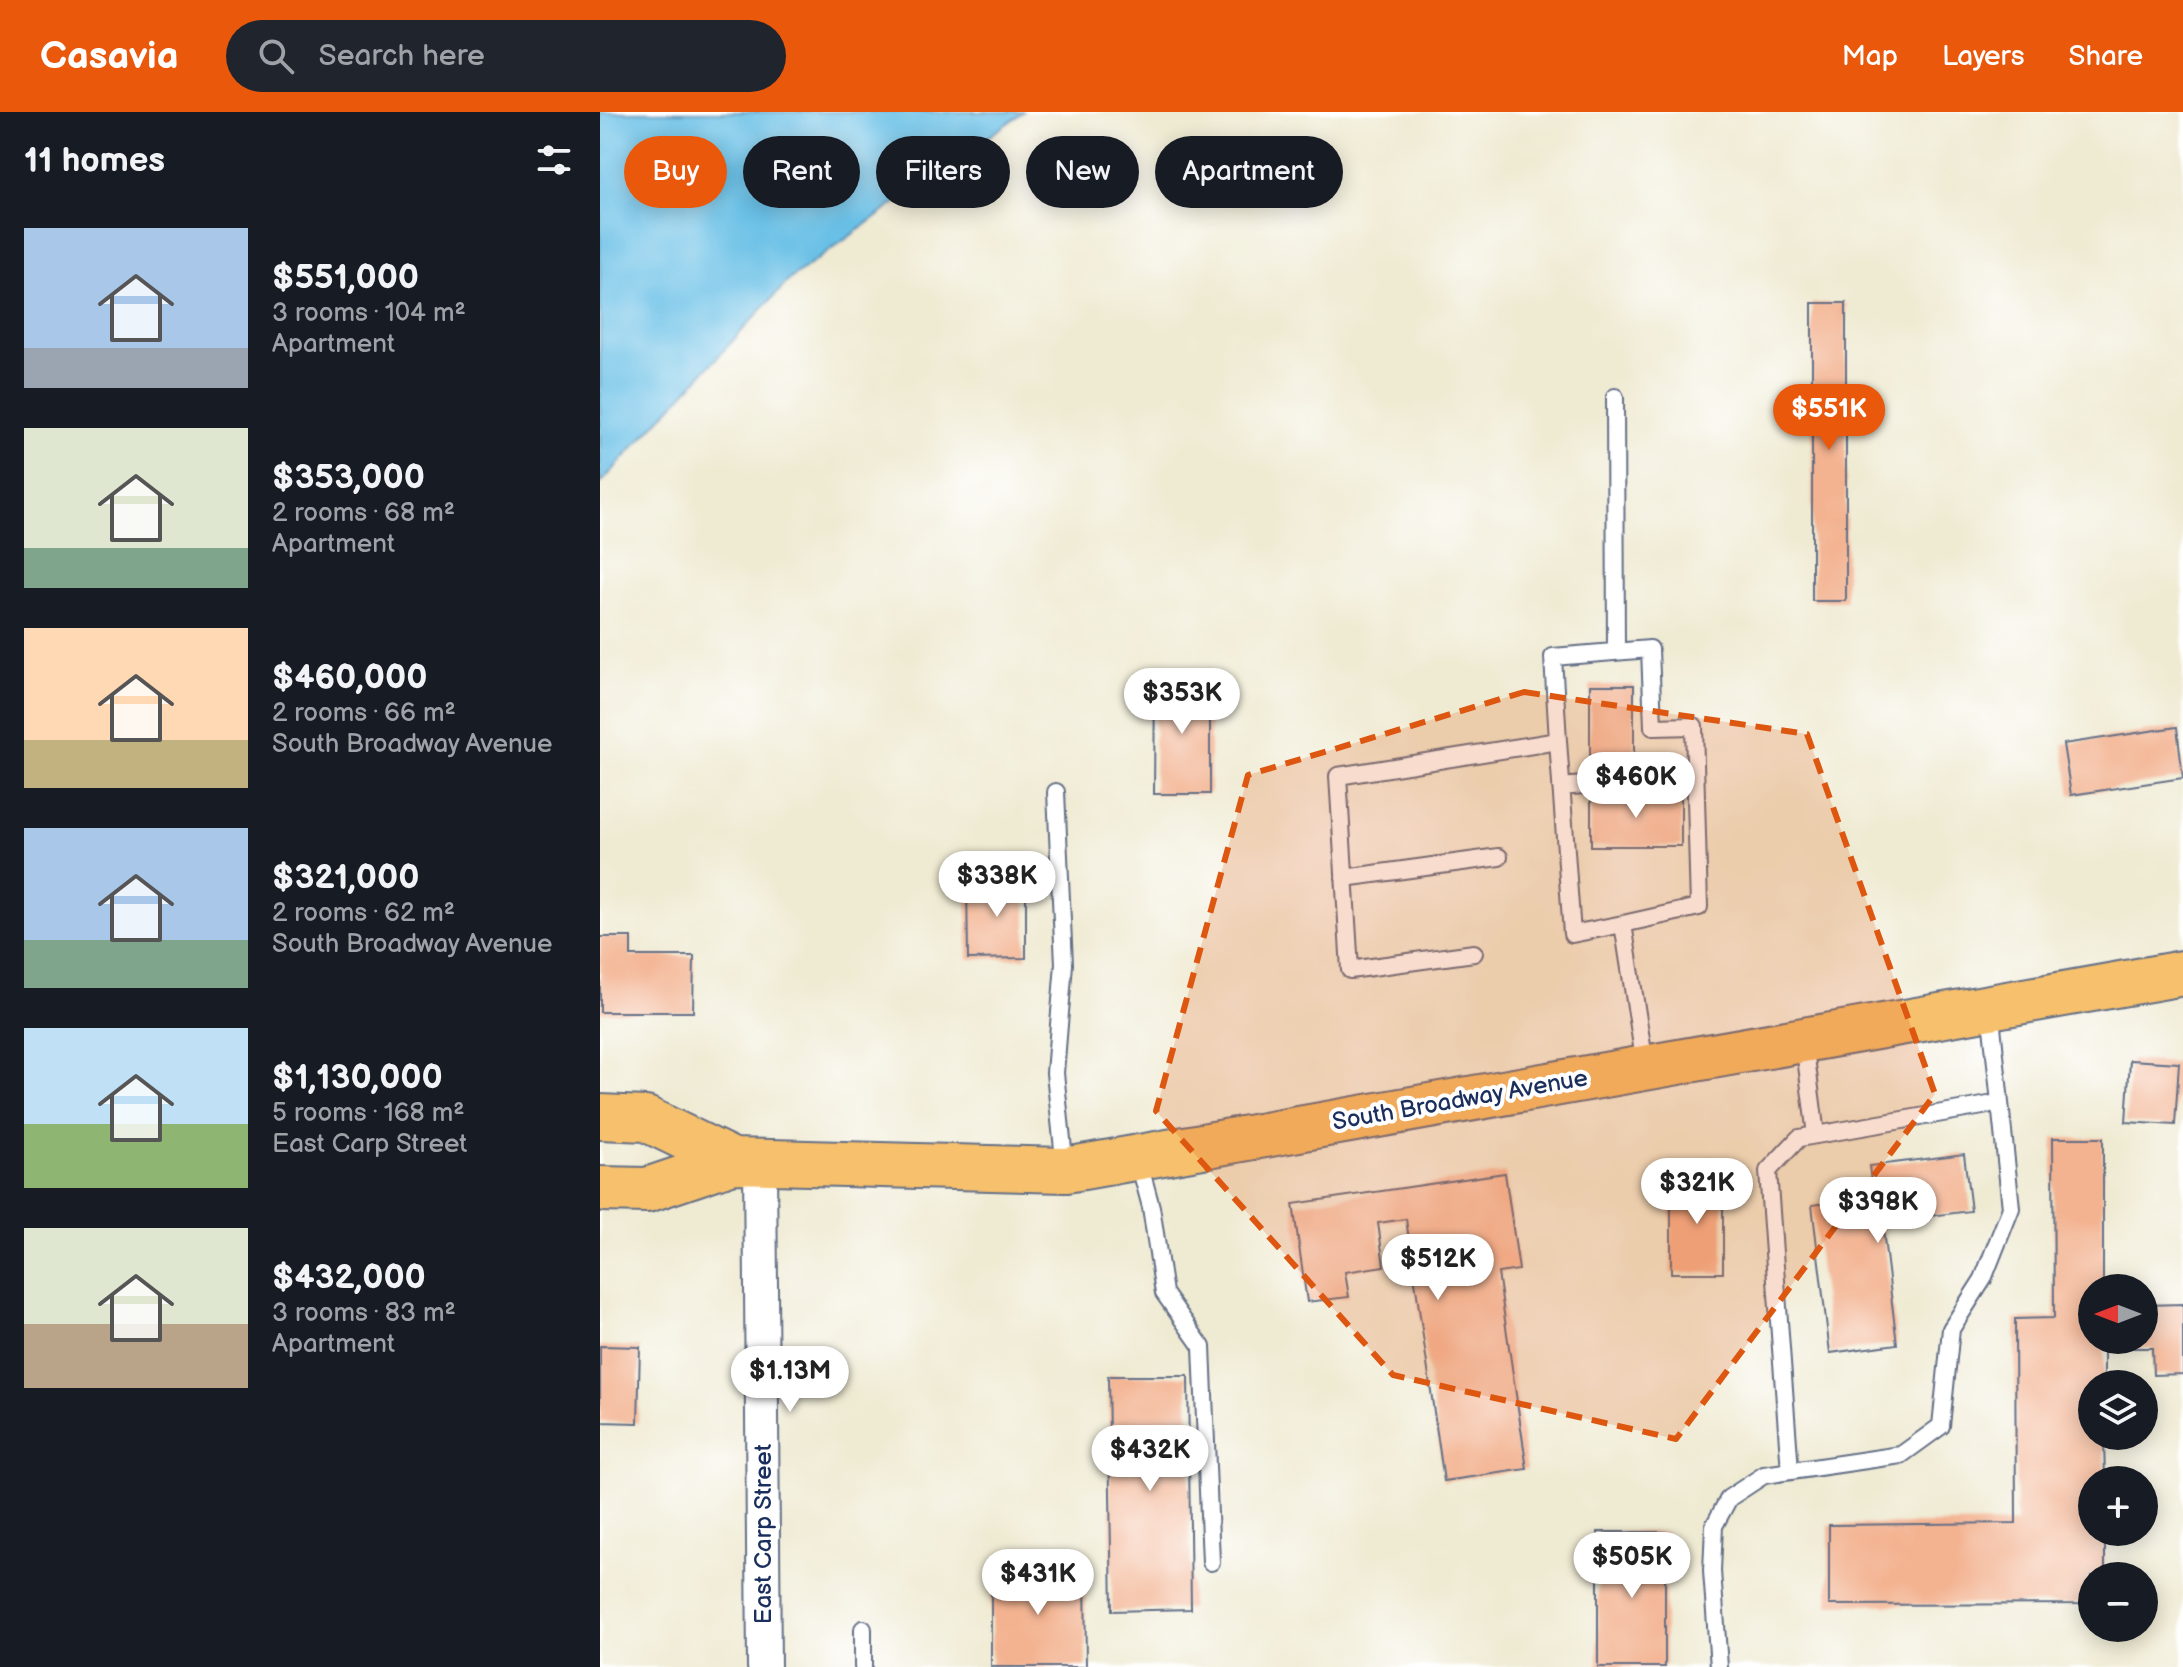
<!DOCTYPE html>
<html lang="en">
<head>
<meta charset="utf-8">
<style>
	body { margin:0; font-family:"Balsamiq Sans",sans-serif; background:#20242c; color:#f1f3f6; height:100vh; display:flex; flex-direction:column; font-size:30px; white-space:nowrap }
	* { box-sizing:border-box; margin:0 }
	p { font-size:26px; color:#9ea1a6 }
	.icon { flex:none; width:44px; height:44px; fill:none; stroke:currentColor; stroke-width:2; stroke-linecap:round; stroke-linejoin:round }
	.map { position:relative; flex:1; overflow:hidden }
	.side { display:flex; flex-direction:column; background:#171b24; width:600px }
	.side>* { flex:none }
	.banner { position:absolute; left:24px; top:24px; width:760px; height:72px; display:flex; gap:16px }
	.needle { width:52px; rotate:270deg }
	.buttons { position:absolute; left:1478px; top:1162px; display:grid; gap:16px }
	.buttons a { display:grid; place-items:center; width:80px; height:80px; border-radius:50%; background:#171b24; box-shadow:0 4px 20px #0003; font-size:40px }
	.price { position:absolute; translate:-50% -68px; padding:0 18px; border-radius:28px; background:#fff; color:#222; font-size:26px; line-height:52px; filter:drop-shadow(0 2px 4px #0008) }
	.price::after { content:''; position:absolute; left:50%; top:48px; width:24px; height:18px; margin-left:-12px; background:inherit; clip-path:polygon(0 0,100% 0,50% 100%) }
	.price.on { background:#ea580c; color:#fff }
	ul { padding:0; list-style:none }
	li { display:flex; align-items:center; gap:24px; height:200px; padding:0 24px }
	li span { display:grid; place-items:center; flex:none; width:224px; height:160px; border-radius:0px; color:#555 }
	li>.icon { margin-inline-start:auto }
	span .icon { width:96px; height:96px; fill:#fffc; stroke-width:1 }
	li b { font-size:34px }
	h2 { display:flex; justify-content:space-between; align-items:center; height:96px; padding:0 24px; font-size:34px }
	.pill { padding:0 28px; border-radius:36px; background:#171b24; box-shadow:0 4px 20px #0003; font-size:28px; line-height:72px }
	.pill.on { background:#ea580c; color:#fff }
	header { display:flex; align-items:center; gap:48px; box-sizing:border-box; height:112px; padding:0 40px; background:#ea580c; color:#fff }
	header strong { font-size:38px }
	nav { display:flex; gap:44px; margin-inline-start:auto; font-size:28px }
	.search { width:560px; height:72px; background:#20242c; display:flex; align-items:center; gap:20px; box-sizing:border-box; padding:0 28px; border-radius:44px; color:#9ea1a6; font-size:30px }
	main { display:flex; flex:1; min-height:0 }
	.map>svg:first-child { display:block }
</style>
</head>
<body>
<header>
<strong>Casavia</strong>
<div class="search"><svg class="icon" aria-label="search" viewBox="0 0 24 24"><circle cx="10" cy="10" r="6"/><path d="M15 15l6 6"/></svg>Search here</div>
<nav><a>Map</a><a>Layers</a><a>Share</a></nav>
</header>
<main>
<section class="side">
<h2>11 homes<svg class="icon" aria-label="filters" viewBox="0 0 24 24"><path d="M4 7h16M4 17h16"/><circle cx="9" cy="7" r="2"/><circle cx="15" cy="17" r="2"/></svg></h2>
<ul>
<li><span style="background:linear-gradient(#a9c7e8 75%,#9aa5b1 0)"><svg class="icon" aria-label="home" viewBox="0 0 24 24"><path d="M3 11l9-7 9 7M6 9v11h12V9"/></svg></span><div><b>$551,000</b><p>3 rooms · 104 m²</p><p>Apartment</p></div></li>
<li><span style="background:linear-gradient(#dfe7d0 75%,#7fa58c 0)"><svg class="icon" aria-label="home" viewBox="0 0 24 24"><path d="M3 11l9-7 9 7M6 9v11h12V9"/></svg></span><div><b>$353,000</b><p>2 rooms · 68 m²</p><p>Apartment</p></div></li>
<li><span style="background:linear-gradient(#ffd9b3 70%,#c2b280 0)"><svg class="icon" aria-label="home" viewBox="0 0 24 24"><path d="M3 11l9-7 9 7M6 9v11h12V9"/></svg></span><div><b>$460,000</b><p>2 rooms · 66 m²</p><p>South Broadway Avenue</p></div></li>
<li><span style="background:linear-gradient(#a9c7e8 70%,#7fa58c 0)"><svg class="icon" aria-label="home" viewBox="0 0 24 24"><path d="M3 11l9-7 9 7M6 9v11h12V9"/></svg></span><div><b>$321,000</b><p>2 rooms · 62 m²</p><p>South Broadway Avenue</p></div></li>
<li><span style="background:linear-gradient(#bfe0f5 60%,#8fb573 0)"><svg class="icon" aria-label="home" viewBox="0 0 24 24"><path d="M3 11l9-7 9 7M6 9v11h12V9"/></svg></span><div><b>$1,130,000</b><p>5 rooms · 168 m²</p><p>East Carp Street</p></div></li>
<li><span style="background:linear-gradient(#dfe7d0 60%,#b9a48a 0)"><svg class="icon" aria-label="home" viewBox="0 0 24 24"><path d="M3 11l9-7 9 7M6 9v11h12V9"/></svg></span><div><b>$432,000</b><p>3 rooms · 83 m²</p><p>Apartment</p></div></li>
</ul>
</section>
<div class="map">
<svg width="1583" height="1555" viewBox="0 0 1583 1555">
	<rect width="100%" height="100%" fill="#fff"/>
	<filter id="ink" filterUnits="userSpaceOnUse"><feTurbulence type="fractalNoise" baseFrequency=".0125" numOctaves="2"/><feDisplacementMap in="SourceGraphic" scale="16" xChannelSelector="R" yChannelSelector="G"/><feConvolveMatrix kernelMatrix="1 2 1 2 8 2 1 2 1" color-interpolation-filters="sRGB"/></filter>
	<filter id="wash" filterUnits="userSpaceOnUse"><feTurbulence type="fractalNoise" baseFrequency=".006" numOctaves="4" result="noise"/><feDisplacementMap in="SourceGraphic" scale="32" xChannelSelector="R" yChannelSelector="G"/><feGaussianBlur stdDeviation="1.8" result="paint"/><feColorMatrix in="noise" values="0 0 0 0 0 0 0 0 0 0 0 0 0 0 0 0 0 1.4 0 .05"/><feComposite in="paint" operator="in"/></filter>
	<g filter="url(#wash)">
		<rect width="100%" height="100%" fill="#efead2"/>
		<path fill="#69c0e6" stroke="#4278a2" stroke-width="2" d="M0,0H423L190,167L0,372Z"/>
		<g id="blocks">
			<path fill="#f3b290" d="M1212,191H1246V489H1212Z
				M555,566H610V682H554Z
				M990,573H1034V652H990Z
				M1577,615L1583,666L1471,683L1463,632Z
				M991,682H1081V734H991Z
				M426,767V846L368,847L367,768Z
				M0,825H31V844H94L93,900H0Z
				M1530,948L1579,951L1575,1013L1526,1010Z
				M1453,1026H1503V1176H1492V1228H1504V1272H1492V1324H1504L1505,1368H1492V1420H1505V1464H1492V1492L1229,1493V1413L1416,1411L1415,1207L1454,1206Z
				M1364,1042L1371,1099L1282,1110L1297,1232L1230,1241L1212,1093L1273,1085L1269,1054Z
				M905,1061L919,1158L898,1161L927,1357L844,1369L806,1107L778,1111L784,1154L745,1160L749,1185L707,1190L693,1092Z
				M1071,1066H1123V1161H1071Z
				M1583,1192V1262L1553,1263L1552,1236H1534V1228H1544V1193Z
				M0,1234L40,1235L38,1311L0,1310Z
				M508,1264H588L591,1497L512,1499Z
				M998,1420H1065V1555H998Z
				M391,1455H485L486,1555H391Z"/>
		</g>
	</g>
	<g filter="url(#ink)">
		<use href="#blocks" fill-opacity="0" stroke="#657087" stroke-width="2"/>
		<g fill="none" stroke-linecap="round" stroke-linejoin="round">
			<g stroke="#657087" stroke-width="20">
				<path id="lane" d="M1015,285L1016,539
					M958,629L953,545L1050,537L1053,615L1094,614L1099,795L1023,812
					M961,675L1095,663
					M456,680L464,852L455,961L465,1056
					M744,766L899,745
					M874,841L750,858L738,664L958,629L972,822L1023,812L1045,953
					M1204,930L1216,1023
					M538,1047L551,1095L564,1181L602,1235L611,1450
					M1190,1359L1168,1059L1199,1026L1400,991
					M263,1555V1517
					M1119,1555L1112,1459L1114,1414L1129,1386L1164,1363L1301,1343L1341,1314L1351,1217L1383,1167L1411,1096L1390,895"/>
			</g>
			<g stroke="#657087" stroke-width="36">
				<path id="street" d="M160,1049L164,1555"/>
			</g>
			<g stroke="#657087" stroke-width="48">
				<path id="primary" d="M0,1005L46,1007L133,1049
					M0,1077L47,1078L133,1049L466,1058L1583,861"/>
			</g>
			<use href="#lane" stroke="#fff" stroke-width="16"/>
			<use href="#street" stroke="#fff" stroke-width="32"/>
			<use href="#primary" stroke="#f7c06c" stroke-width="44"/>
		</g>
	</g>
	<path fill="#de5710" fill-opacity="0.2" stroke="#de5710" stroke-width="6" stroke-dasharray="16 10" stroke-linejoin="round" d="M924,580L1207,622L1335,982L1076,1327L793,1263L556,999L648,663Z"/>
	<g text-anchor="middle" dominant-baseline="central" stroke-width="8" stroke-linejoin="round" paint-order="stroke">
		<g font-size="24" fill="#1b2f5e" stroke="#fff">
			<text transform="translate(860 988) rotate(-10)">South Broadway Avenue</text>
			<text transform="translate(163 1422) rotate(-90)">East Carp Street</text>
		</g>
	</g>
</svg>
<div class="buttons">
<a><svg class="needle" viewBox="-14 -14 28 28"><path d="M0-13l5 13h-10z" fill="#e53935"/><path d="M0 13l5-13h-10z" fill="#9ea1a6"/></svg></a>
<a><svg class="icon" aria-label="layers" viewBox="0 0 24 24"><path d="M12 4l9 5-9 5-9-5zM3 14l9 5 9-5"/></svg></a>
<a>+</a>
<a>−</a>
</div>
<b class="price on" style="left:1229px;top:340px">$551K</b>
<b class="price" style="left:582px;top:624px">$353K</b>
<b class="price" style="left:1036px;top:708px">$460K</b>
<b class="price" style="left:397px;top:807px">$338K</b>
<b class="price" style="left:1097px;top:1114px">$321K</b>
<b class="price" style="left:1278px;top:1133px">$398K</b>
<b class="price" style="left:838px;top:1190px">$512K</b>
<b class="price" style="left:190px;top:1302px">$1.13M</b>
<b class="price" style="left:550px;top:1381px">$432K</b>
<b class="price" style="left:1032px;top:1488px">$505K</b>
<b class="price" style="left:438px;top:1505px">$431K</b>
<div class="banner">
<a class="pill on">Buy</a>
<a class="pill">Rent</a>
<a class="pill">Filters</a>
<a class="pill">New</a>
<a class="pill">Apartment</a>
</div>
</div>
</main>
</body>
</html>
